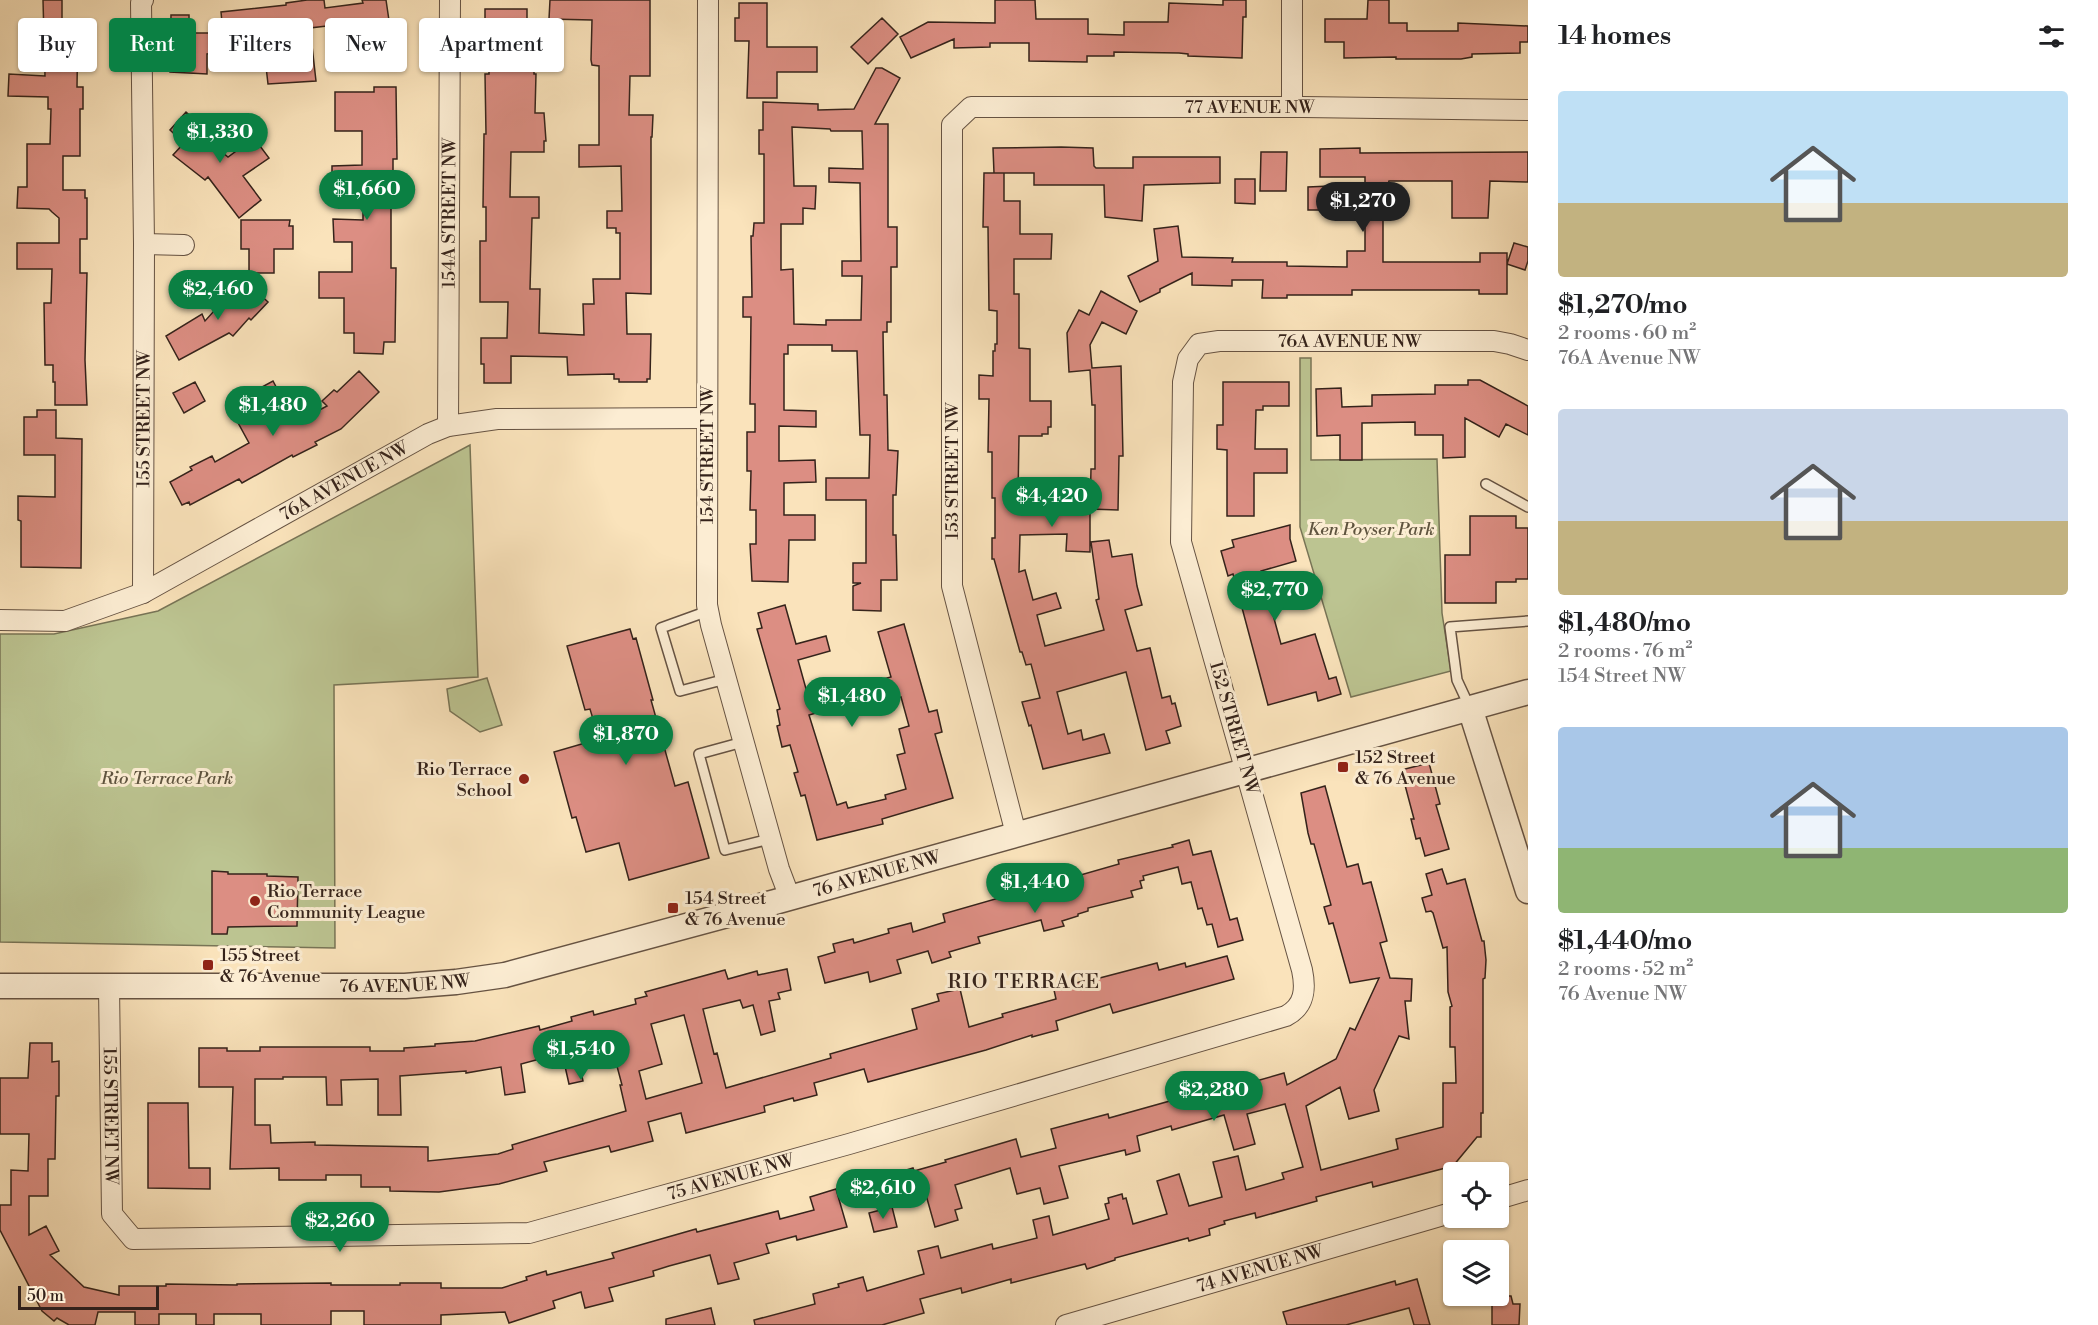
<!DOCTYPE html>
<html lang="en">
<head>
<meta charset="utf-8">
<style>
	body { margin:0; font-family:"Libre Bodoni",serif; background:#f2f2f2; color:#202124; height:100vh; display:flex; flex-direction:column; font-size:22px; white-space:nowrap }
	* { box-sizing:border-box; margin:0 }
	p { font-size:20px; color:#757577 }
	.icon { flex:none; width:33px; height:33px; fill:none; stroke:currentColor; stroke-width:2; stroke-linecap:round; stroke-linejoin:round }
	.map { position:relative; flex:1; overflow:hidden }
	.details { display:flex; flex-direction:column; background:#fff; width:570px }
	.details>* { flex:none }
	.banner { position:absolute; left:18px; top:18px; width:570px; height:54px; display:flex; gap:12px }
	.buttons { position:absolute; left:1443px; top:1162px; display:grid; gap:12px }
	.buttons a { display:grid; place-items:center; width:66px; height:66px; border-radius:6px; background:#fff; box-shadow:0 2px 4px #0004; font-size:30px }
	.scale { position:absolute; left:18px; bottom:15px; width:141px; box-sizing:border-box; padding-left:6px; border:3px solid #35231b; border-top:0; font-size:16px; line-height:21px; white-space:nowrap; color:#35231b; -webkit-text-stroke:4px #fcedd3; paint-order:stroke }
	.price { position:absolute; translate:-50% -51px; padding:0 14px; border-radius:21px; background:#0b8043; color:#fff; font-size:20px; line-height:39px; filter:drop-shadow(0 2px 3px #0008) }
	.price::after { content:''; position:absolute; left:50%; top:36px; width:18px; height:14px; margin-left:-9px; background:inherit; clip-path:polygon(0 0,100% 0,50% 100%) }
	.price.active { background:#222; color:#fff }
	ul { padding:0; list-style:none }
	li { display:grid; align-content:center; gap:12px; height:318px; padding:0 30px }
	li span { display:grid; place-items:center; height:186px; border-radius:6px; color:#555 }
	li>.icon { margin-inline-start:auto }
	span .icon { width:108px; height:108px; fill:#fffc; stroke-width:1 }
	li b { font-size:26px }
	h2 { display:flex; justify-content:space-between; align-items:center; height:72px; padding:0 30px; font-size:26px }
	.chip { padding:0 21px; border-radius:6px; background:#fff; box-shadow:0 2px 4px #0004; font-size:21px; line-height:54px }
	.chip.active { background:#0b8043; color:#fff }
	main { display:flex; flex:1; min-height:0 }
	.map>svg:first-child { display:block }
</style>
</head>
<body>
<main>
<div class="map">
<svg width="1528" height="1325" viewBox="0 0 1528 1325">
	<rect width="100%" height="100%" fill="#fae3bb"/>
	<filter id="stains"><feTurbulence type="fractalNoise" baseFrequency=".00333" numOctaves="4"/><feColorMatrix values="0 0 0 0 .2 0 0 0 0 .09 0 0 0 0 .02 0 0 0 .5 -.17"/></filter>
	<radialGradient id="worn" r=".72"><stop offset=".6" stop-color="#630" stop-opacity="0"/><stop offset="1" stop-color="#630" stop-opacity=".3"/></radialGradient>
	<path fill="#bcc491" stroke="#787456" stroke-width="1.5" d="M1300,358H1311V460L1437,459L1442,613L1451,671L1351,697L1300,527Z
		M470,445L478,677L334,685L335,948L0,942V634H54L158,611Z
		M487,678L502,725L480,732L450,711L447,689Z"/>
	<path fill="#dc8e83" stroke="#35231b" stroke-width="1.5" fill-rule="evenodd" d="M43,0H62V22H78L77,87H83V109H80V156H63V190H85V198H87V239H80V273H87L85,360L87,405H55V382H53V365H45L44,303H51L52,269H17V243H59V218L52,212L49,209L17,208L18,187H27V144H50L51,109H48V97L8,96L9,74L45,76Z
		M307,0H324L325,8L363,3L362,0H386L391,34H394L397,55L375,58L372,30L345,34L344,24L310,28L316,81L268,84L264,49L207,54V74L170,72L171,15H189V33H223L221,12L286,5V3Z
		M550,0H650V76H630L629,115H653L652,137H651V294L626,293L627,334H651L650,379H647V382H619V379H614V374L568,375L567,357L511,356V383H484V364H481V338H507L508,302H480V241H486V207H483L484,134H486L485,74H489V30H485V9H527V57L534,58V74H536L535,113H544L546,141H544V152H511L510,197H539V218H532L530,289H540L539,333L584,335L583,304H594L593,279H620V233H616V228H607V211H622L621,166L579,167V145H599V66L592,65L591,60L592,20L549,19Z
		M995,0H1035L1036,19H1088V34L1124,35V22H1168L1169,3L1223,5V0H1246V17H1243L1242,58L1188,56V54L1179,53L1114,52V56H1087V62L1029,61V43H990V47L954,48V39L911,58L900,37L928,22L995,23Z
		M1368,0H1389V23H1407V31H1458V23L1528,26V42H1520V53L1472,54V57L1461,59H1396V57L1344,58V42H1325V19H1367Z
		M739,3H767V47H817V72H777V98H747L749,41H735V18H739Z
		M882,18L898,34L868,64L851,47Z
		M876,68H882L900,78L875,124H888V227H897V267H891V322H887V332H883L884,395H887L888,450L898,451L896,495H893V535H896L897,580H881V611L853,610V586L861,583H853V563H866V500H826V478H869L870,435H860L857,351H832V345H788V354H784V410L816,411V427L779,426V461L815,460L816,482L784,483V515H815V540H789L788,582L752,581L750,544H756V510H750L751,471H747V432H755V404H750L751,317H743V297H752L751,236H753L754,223H764V154H759V130H763V102L818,104V110L854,109ZM792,127L830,129L831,131H862L863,169L829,168V182L860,183L861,261H842V276H862L861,320H826V325L794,324L793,269L781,270V224H803V208L815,209L816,186H794Z
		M374,87H396L397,159H393V176H391V268H396L395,342H384L383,354L354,353V333H344V298H319V272H352V242H334L333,219L363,220V188H332V166L362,165V131H335V92H374Z
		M186,112L204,128L199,133L228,157L254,138L269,158L243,176L261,200L239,218L208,177L205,180L173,155L184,143L170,130Z
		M1061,147L1093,148L1094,166L1096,168H1133V157H1220V183L1144,185L1142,221L1105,217L1104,185H1034V173H994L993,148Z
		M1360,148V153L1528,152V182L1490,181L1488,218H1452V181H1389L1387,187V217H1383V262H1480V253H1507V294H1479V290H1352V295H1287V298H1262L1263,280H1232V286L1192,285V273L1160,289V292L1140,302L1128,276L1158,261L1154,229L1178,226L1182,257L1233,258L1232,262H1287V266L1347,267V251H1365V177H1320V149Z
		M1261,152H1287L1286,191H1260Z
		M984,173H1004V201H1020V234H1052L1051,259H1014V294H1019V348L1030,349V401H1051V427H1048V434H1042V436H1019L1018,496L1050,495V503L1090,504V552L1066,551L1067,534L1020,535L1019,572L1025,570L1033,600L1056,593L1061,608L1037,615L1045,646L1104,630L1096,600L1099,599L1091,542L1109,540L1112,557L1132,554L1137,586L1142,605L1125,610L1137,651L1150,648L1162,698L1170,696L1172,704L1175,703L1181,726L1166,731L1170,743L1146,750L1126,672L1057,692L1068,734L1081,730L1083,740L1104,734L1110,753L1043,769L1031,725L1029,726L1022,702L1040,698L1031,664L1026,665L1022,652H1020L994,559H992V538H995V498H992V452H988L989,399H979V375L993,376V351H995V344H997V311L989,310L988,227H983Z
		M1235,179H1255V204L1235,203Z
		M1330,186L1331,210H1308V187Z
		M241,220H290L289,226H293V249H274V273H249V249H241Z
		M1514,243L1528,247V261L1525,270L1507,264Z
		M243,279L268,302L251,320L249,318L233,336L229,333L179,360L166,336L202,314L205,321Z
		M1101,291L1137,311L1126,334L1102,322L1090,345L1092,368L1121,366L1123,456H1119L1118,510L1090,509L1091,469H1095V405H1092L1090,370L1069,372L1067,333L1079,310L1089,315Z
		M359,371L379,392L341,429L315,442L317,445L293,457L292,455L242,483L239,479L190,505L189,502L182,505L170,482L192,470L190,467L212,456L215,462L249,443L230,408L253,396L251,393L273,381L295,423L327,406L322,401L334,390L337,392Z
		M1468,380H1480L1528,406V435L1506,424L1499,437L1465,418V457L1443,458V435H1415V422L1362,423V460H1340V435L1317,436L1316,389L1341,388L1342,407L1372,406V395L1435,394V385H1468Z
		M195,382L205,401L184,413L173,393Z
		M1223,382H1289V406H1263V410H1256L1255,449H1287V473H1254V516H1227V450L1217,449V425H1223Z
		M37,410H56V438L82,439L81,568L21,567V521L18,520V496L55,497V455H24V417H37Z
		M1470,516H1516V528H1528V579H1516V582H1496V603H1445V555H1470Z
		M1290,525V539L1296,561L1261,571L1281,644L1315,634L1329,679L1336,677L1341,694L1318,701L1316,692L1268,705L1233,574L1228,576L1221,551L1234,547L1232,540Z
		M785,605L796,644L826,636L830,651L798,660L808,696L839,687L844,705L809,715L837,805L846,802L848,808L886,799L885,795L906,789L897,755L905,753L899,729L909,726L901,697L885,702L879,680L891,677L878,632L904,624L929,712L937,710L942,732L935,734L953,798L882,819L883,824L817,840L805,795L801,796L794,773L798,772L790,745L782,747L777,726L780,725L777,710L780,709L757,629L762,628L758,613Z
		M630,629L633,639L636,638L653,700H651L675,786L688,782L709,858L629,880L619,843L586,852L576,817L572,818L554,752L599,739L590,709L585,710L567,646Z
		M1429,763L1440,804L1436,805L1449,849L1425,856L1420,838L1416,839L1411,819H1414L1401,770Z
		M1325,786L1347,867L1358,864L1363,884L1371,882L1387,941L1380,943L1390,978L1412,979L1411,1001H1405L1409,1039L1399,1036L1374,1090L1379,1111L1349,1119L1340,1087L1306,1106L1321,1170L1398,1149L1396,1139L1443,1127V1083H1456L1455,1047H1450V1007L1452,1006L1448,992L1447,947L1443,948L1433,913L1431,911L1426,912L1422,898L1432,895L1426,874L1442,869L1447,884L1465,879L1482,941H1484L1486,960L1485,978L1483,979V1113H1481V1137H1477L1453,1166L1373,1187L1372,1182L1316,1197L1317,1201L1256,1218L1255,1213L1224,1221L1225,1224L1209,1229L1210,1235L1189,1241L1188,1238L1115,1258V1260L1087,1269L1085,1264L1011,1283V1279L962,1293L961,1288L920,1299L924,1313L882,1325H755L754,1320L815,1304L813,1294L839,1287L838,1284L863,1277L867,1291L924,1274L918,1251L938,1246L941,1258L992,1244L993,1249L1037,1238L1033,1220L1049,1216L1053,1235L1109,1219L1105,1204L1109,1203L1108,1198L1122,1194L1123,1199L1126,1198L1133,1224L1167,1214L1157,1181L1179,1174L1189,1206L1222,1197L1213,1162L1238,1156L1246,1190L1284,1179L1282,1173L1303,1167L1285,1104L1247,1114L1255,1144L1234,1150L1224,1115L1172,1130L1171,1126L1137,1136L1140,1151L1126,1155L1125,1150L1059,1166L1068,1198L1044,1204L1040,1188L1017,1194L1010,1168L955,1185L962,1208L955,1210L958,1220L935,1227L926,1195L882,1206L875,1181L893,1176V1174L913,1168L914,1171L946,1162L945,1160L1016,1139L1021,1157L1056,1148L1051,1129L1108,1114L1109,1118L1227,1085L1228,1089L1284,1073L1287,1085L1336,1059L1350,1028L1355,1030L1379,978L1350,983L1333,923L1329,924L1324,907L1331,905L1314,844H1311L1308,833L1301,793Z
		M1189,840L1193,855L1211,851L1230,920L1237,918L1243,940L1218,947L1212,924L1207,925L1202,908L1198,909L1191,882L1182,884L1178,867L1143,876L1144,880L1140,881L1142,888L1131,891L1133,897L1088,908V911L1078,914V916L1062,921L1064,926L1044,931L1041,920L978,937L980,943L949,952L951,957L932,963L928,951L897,960L901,973L870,982L868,972L825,983L818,957L835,952L833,944L853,939L854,943L889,933L888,929L911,923L913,932L945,922L943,914L1027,890L1030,899L1059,892L1056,882L1119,864L1118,860L1173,847L1172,845Z
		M212,871L228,872V874H267V876L298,877L297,926L228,927L227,934H212Z
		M1227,956L1234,979L1113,1013L1110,1004L1056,1021L1058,1030L1032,1037V1035L986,1050L868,1082L864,1069L814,1083L817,1095L794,1101L793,1098L764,1106L765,1112L686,1133L681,1113L648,1122L653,1141L611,1152L609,1146L544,1162L547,1171L499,1184L439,1192L390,1191V1187H361V1175H326V1180H279V1168L230,1169L233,1087H199V1048H227V1051H260V1047H370V1051H404V1048L435,1046V1044L475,1041L539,1026L540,1030L572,1021L571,1017L593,1011L594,1015L636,1004L635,999L647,996L645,992L725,970L728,979L757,971L758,975L787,969L791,990L778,993L780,999L769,1001L775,1031L761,1035L753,1005L743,1008L740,1000L703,1009L714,1054L717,1053L726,1088L831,1058L830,1054L917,1029L912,1009L939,1001L937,994L960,989L969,1027L1003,1017L1002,1014L1056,999L1054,990L1092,978V980L1157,963L1159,970L1185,963L1186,967ZM684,1015L702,1083L646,1099L639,1071L662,1064L651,1024ZM610,1040L622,1085H620L626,1111L512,1145L513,1149L498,1154L428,1161V1147L315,1145V1142L271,1143L270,1125H255V1079H283V1077H326L327,1105H342L341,1080L378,1079V1115H401L400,1076L466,1071V1073L501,1067L505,1095L525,1092L521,1064L562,1053L569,1084L583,1081L576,1049Z
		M30,1043H52V1062L59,1061V1096H56L55,1159H48V1196H29V1235L46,1226L59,1251L50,1255L84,1287L119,1295V1286H166V1284L237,1285V1284L331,1283V1285H400V1283H441V1288H502L527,1280L526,1277L546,1271L547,1275L614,1258L612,1253L696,1229L697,1232L778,1211L780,1219L814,1210L810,1197L836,1189L847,1227L797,1240L796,1236L766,1244L769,1253L734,1263L739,1279L718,1284L710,1255L669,1266L653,1271L654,1276L609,1288L613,1301L585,1308L581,1292L553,1301L555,1308L509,1323L505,1312L441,1315V1325H364V1311H331V1325H261V1314H214V1325H196V1314H159V1325H135V1312H98L95,1325H69L57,1318L54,1321L42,1311L0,1230V1205H11V1170L28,1171L29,1134H0V1078H28Z
		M148,1103H188L189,1168H210V1189L148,1188Z
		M892,1207L897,1227L874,1232L869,1213Z
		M1417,1279L1430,1325H1414L1409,1308L1346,1325H1287L1283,1312L1395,1281L1396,1285Z
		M1496,1296H1511L1513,1304H1520L1519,1325H1492V1304H1495Z
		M711,1308L715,1325H666V1319Z"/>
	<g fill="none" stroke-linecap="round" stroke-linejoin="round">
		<g stroke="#665343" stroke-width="12">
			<path id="service" d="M1486,484L1528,507
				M708,611L661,628L680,691L726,679
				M1470,708L1457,680L1450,627L1528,621
				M743,742L699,754L725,850L770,839"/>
		</g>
		<g stroke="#665343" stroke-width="22">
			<g id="minor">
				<path d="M708,0L707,605L711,625L779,869L790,898"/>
				<path d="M1292,0V107"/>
				<path d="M144,244L184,245"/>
				<path id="s1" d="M448,426L450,0"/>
				<path id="s2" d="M143,593L144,244L141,3L143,0"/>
				<path id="s3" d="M0,620L65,621L143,593L428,434L448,426L497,419L707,418"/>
				<path id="s4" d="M1016,834L952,586V125L971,107H1303L1528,110"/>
				<path id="s5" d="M109,986L112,1214L133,1239L529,1233L849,1144L1286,1016C1305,1006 1306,989 1302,970L1181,542L1183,382L1188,359L1199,344L1219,341H1494L1510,344L1528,350"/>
				<path d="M1498,1199L1528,1190"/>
				<path id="s6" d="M1066,1325L1454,1212"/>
			</g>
		</g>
		<g stroke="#665343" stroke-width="27">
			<g id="tertiary">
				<path d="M1470,708L1528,891"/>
				<path id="s7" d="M0,986H405L456,982L505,975L775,902L1528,692"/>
			</g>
		</g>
		<use href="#service" stroke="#fcedd3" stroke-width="9"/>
		<use href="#minor" stroke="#fcedd3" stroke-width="20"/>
		<use href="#tertiary" stroke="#fcedd3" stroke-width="24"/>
	</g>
	<g fill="#8f2418" stroke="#fcedd3" stroke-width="2">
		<rect x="1337" y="761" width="12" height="12" rx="3"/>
		<circle cx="524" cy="779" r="6"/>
		<circle cx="255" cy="901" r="6"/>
		<rect x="667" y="902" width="12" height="12" rx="3"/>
		<rect x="202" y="959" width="12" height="12" rx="3"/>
	</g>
	<g text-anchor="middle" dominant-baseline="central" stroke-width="6" stroke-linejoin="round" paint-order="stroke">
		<g font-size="18" fill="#35231b" stroke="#fcedd3">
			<text stroke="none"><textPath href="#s4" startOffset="1022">77 AVENUE NW</textPath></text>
			<text stroke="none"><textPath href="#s1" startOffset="213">154A STREET NW</textPath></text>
			<text stroke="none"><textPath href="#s5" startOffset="2295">76A AVENUE NW</textPath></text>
			<text stroke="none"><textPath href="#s2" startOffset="174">155 STREET NW</textPath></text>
			<text transform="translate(707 455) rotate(-90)">154 STREET NW</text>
			<text transform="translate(952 471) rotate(-90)">153 STREET NW</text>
			<text stroke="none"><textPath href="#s3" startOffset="378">76A AVENUE NW</textPath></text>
			<text transform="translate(1234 728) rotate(74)">152 STREET NW</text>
			<text stroke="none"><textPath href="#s7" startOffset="891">76 AVENUE NW</textPath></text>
			<text stroke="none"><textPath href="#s7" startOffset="405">76 AVENUE NW</textPath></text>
			<text stroke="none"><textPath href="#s5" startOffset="130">155 STREET NW</textPath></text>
			<text stroke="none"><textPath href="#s5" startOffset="866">75 AVENUE NW</textPath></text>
			<text stroke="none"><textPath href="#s6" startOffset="202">74 AVENUE NW</textPath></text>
		</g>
		<g font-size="18" font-style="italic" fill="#5e533e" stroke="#fcedd3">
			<text x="1371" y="529">Ken Poyser Park</text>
			<text x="167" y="778">Rio Terrace Park</text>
		</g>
		<g font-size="18" fill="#35231b" stroke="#fcedd3" text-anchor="start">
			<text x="1355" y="757">152 Street<tspan x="1355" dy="21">&amp; 76 Avenue</tspan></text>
			<text x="512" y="769" text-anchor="end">Rio Terrace<tspan x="512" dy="21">School</tspan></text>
			<text x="267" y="891">Rio Terrace<tspan x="267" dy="21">Community League</tspan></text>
			<text x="685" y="898">154 Street<tspan x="685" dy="21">&amp; 76 Avenue</tspan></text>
			<text x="220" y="955">155 Street<tspan x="220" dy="21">&amp; 76 Avenue</tspan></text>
		</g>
		<g font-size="20" letter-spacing="1.5" fill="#35231b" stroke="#fcedd3">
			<text x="1024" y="982">RIO TERRACE</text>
		</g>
	</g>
	<rect width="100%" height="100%" filter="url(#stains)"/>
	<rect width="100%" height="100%" fill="url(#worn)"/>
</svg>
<div class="buttons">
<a><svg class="icon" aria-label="locate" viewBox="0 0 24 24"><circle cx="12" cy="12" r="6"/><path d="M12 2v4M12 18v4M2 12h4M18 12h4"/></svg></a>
<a><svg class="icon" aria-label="layers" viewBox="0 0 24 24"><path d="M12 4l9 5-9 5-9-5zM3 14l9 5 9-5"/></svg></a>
</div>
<div class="scale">50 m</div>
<b class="price" style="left:220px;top:164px">$1,330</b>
<b class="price" style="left:367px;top:221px">$1,660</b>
<b class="price active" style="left:1363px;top:233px">$1,270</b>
<b class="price" style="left:218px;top:321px">$2,460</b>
<b class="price" style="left:273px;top:437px">$1,480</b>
<b class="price" style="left:1052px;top:528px">$4,420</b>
<b class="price" style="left:1275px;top:622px">$2,770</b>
<b class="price" style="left:852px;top:728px">$1,480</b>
<b class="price" style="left:626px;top:766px">$1,870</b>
<b class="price" style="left:1035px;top:914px">$1,440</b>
<b class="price" style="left:581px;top:1081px">$1,540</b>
<b class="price" style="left:1214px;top:1122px">$2,280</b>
<b class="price" style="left:883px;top:1220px">$2,610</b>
<b class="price" style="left:340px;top:1253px">$2,260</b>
<div class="banner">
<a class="chip">Buy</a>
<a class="chip active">Rent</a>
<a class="chip">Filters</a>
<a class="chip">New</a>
<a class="chip">Apartment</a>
</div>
</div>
<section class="details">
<h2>14 homes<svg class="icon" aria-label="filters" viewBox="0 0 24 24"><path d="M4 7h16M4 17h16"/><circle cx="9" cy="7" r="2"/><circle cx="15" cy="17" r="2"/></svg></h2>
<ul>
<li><span style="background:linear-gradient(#bfe0f5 60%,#c2b280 0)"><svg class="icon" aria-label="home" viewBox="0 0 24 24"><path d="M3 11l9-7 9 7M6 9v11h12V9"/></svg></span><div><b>$1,270/mo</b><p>2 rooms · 60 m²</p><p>76A Avenue NW</p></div></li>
<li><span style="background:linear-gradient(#c9d6e8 60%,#c2b280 0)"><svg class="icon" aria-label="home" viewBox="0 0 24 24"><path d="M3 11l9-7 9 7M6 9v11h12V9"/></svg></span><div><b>$1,480/mo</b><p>2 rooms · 76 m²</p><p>154 Street NW</p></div></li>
<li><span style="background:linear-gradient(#a9c7e8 65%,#8fb573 0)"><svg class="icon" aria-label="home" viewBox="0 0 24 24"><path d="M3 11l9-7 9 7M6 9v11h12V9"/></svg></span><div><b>$1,440/mo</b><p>2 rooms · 52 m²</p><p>76 Avenue NW</p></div></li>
</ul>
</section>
</main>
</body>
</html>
